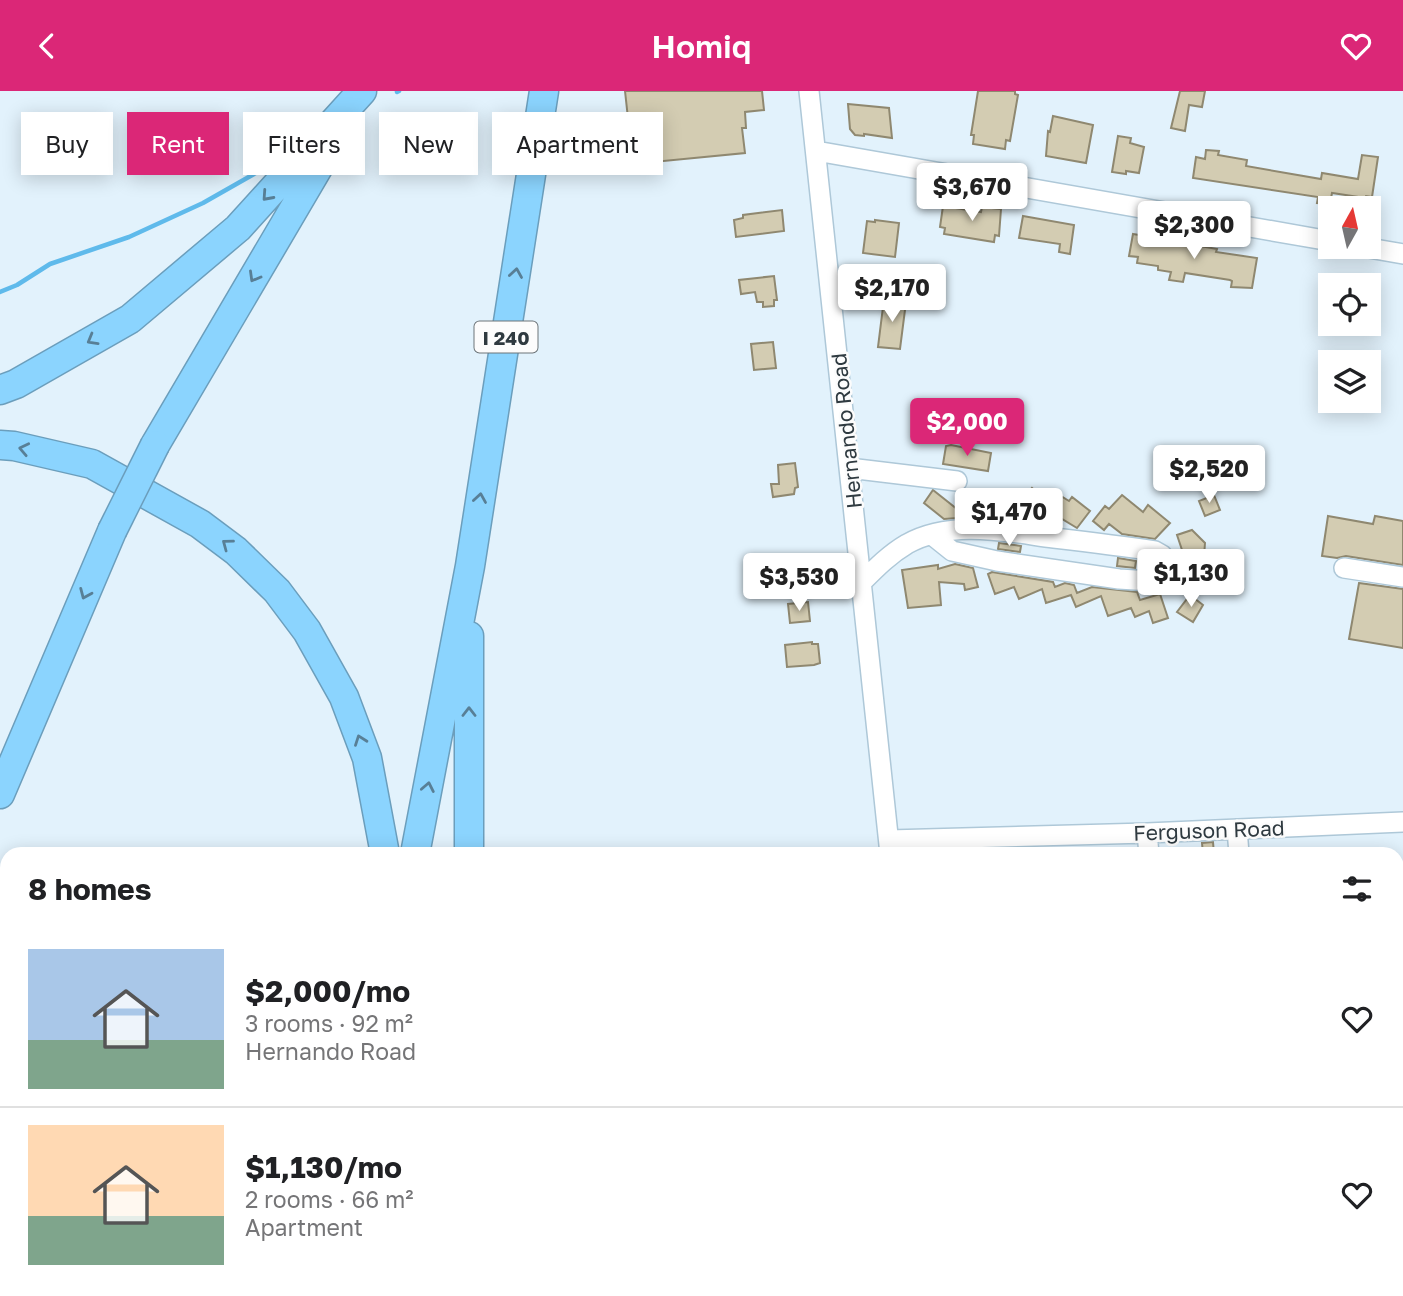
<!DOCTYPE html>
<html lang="en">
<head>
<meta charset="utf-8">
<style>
	body { margin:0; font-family:"Golos Text",sans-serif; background:#f6f6f6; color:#202124; height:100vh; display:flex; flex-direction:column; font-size:26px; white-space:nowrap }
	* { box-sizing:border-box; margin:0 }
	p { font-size:23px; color:#757577 }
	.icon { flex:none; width:38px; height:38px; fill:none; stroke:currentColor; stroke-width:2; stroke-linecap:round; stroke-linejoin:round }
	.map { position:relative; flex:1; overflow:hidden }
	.drawer { position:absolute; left:0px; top:756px; width:1404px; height:450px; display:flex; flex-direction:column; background:#fff; border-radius:21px 21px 0 0; box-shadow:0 4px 18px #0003 }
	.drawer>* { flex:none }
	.guide { position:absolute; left:21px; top:21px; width:700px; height:63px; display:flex; gap:14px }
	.needle { width:46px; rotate:8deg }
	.fabs { position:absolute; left:1318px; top:105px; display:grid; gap:14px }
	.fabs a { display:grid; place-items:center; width:63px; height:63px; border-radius:0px; background:#fff; box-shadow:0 4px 18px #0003; font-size:35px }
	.price { position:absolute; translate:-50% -60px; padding:0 16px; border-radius:7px; background:#fff; color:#222; font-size:23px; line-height:46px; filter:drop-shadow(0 2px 4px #0008) }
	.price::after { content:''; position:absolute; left:50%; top:42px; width:21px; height:16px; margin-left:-10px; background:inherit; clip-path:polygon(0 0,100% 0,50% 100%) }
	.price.selected { background:#db2777; color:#fff }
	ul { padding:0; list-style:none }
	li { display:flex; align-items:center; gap:21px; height:175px; padding:0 28px }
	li+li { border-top:2px solid #e0e0e0 }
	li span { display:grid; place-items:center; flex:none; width:196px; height:140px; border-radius:0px; color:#555 }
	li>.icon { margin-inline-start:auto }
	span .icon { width:84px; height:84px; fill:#fffc; stroke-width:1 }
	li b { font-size:30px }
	h2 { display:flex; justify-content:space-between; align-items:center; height:84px; padding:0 28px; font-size:30px }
	.chip { padding:0 24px; border-radius:0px; background:#fff; box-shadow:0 4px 18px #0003; font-size:24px; line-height:63px }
	.chip.selected { background:#db2777; color:#fff }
	header { display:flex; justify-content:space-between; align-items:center; height:91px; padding:0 28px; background:#db2777; color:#fff; font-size:32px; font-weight:600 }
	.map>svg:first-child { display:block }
</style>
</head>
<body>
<header><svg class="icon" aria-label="back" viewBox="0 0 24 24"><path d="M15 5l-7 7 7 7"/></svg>Homiq<svg class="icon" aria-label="heart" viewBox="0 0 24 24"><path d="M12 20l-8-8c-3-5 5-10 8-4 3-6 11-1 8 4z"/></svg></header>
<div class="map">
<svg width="1403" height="1205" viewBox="0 0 1403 1205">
	<rect width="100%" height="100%" fill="#e2f2fc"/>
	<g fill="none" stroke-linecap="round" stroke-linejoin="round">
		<path stroke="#5fbaeb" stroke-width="4.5" d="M397,1L399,0
			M0,201L17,194L50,173L129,146L203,112L261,79"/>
	</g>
	<path fill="#d3ccb2" stroke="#8f8870" stroke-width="2" d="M625,0H762L764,19L745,21L746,37H742L745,62L633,73Z
		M978,0H1015V3L1018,4L1010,50L1006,49L1005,58L973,53L974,44H971Z
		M1180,0H1205L1202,16L1189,14L1185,40L1171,37Z
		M848,13L889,17L892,47L864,43V45L855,44L850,38Z
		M1053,25L1093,34L1086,72L1046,65L1048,40L1050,41Z
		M1118,45L1131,47L1130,52L1144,56L1139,82L1126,80V83L1112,81Z
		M1206,59L1219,60L1218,64L1247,69L1246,75L1321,88L1322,82L1358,88L1362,64L1378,66L1372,106L1366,105L1365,107L1332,102L1330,113L1317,112L1318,106L1193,87L1196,66L1205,68Z
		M943,115L981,121L982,116L1001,118L999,145L995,144L994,151L944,143L945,137L940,136Z
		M782,119L784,140L736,146L734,129L743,127V124Z
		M1023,125L1074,134L1070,163L1059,161L1060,153L1019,147Z
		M875,129L899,132L895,166L863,162L867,130L875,131Z
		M1133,143L1152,146L1151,150L1200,155L1217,158L1216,161L1257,167L1252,197L1231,196L1232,190L1230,189L1185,182L1183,191L1169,189L1171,181L1158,179V175L1137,172L1138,166L1129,165Z
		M774,185L777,209H774V215L763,216V211H757L755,201L741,203L739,189Z
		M884,208L906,211L900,258L878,256Z
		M773,251L776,277L754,279L751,253Z
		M951,354L991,362L988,380L943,373L946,355Z
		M795,372L798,396L795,397L794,403L773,406L771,393H779L778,374Z
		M1032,397L1046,409L1056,402L1069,410L1072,406L1090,420L1077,437L1057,425L1056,433L1047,425L1041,433L1035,432L1021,421L1014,429L1007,428L1009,414L1014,409L1018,413Z
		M933,399L962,422L958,427L944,428L924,412Z
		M969,400L983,411L987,407L997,417L988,427L970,426L958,414Z
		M1122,404L1143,421L1148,414L1170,432L1155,448L1122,443L1109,433L1104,439L1093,430L1105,415L1109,418Z
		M1214,404L1220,419L1205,425L1199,410Z
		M1328,425L1373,433L1375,425L1403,430V474L1346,465L1337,467L1322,465Z
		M1192,439L1205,452L1203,479L1185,478V468L1177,444Z
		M999,452L1021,455L1020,461L998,458Z
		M1118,467L1136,470L1135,477L1117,475Z
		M955,473L973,477L978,496L965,499L964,493L939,491L941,514L908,517L902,479L938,474V478Z
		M992,481L1053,491L1055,496L1065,492L1074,494L1077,502L1092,496L1137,501L1140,509L1160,503L1168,527L1153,532L1149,520L1135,526L1131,517L1108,525L1101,505L1076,516L1071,504L1046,512L1042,498L1019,508L1014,496L995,503L988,483Z
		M1359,492L1403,498V557L1349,548Z
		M1190,504L1203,514L1193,531L1177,521Z
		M808,511L810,530L790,532L788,513Z
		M812,551V553H818L820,572L814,574L787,576L785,554Z
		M1213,751L1214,763H1203L1202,752Z"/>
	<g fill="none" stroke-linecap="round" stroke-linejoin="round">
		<g stroke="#aec8d8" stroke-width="22">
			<path id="minor" d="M809,0L890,763
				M816,60L1330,150
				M1363,156L1403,163
				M849,377L957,390
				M1344,477L1403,486
				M863,490C877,476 890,463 907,453C952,428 1007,441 1054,447C1088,451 1121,455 1155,460L1162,464L1167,470L1166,479L1158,489L1150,490L1119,488L997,470L952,460L932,444
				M1237,738L1239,763
				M1147,742L1149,763
				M889,749L1147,742L1403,731
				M1396,1134H1403"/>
		</g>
		<g stroke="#6b9ebc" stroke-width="25">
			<path id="major" d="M1396,843L1403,823
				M1273,1205L1275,1199"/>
		</g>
		<g stroke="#6b9ebc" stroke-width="31">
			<path id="highway" d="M0,299L16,293L130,228L238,137L362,0
				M0,354L14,355L92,373L200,433L236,460L277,500L307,540L344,606L367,667L385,763
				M155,354L335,48
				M0,703L112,440
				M415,763L470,475L544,0
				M469,763V545
				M0,890L7,893
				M0,954L7,957
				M541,1199L550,1205
				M580,1199L595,1205
				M746,1199L761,1205
				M776,1199L788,1205
				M339,1205L340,1199"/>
		</g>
		<use href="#minor" stroke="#fff" stroke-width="19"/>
		<use href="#major" stroke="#b9e5fe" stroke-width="23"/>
		<use href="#highway" stroke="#8bd4fe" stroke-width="28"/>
		<g stroke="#6b9ebc" stroke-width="31" stroke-linecap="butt">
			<path id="highway-bridge" d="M112,440L155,354"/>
		</g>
		<use href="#highway-bridge" stroke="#8bd4fe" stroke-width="28"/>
	</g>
	<defs><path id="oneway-chevron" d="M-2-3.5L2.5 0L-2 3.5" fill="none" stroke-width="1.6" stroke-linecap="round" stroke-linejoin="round" transform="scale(1.75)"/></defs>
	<g stroke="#587f96">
		<use href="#oneway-chevron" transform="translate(267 105) rotate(132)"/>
		<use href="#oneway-chevron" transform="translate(516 182) rotate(-81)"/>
		<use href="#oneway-chevron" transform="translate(254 186) rotate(120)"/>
		<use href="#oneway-chevron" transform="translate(92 249) rotate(150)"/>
		<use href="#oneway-chevron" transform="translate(24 358) rotate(-168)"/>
		<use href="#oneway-chevron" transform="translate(480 407) rotate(-81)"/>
		<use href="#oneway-chevron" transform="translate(227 453) rotate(-143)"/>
		<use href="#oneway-chevron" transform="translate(85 503) rotate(113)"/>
		<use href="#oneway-chevron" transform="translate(469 621) rotate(-90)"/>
		<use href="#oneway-chevron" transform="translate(360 649) rotate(-110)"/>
		<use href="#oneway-chevron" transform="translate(428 696) rotate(-79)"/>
	</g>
	<g text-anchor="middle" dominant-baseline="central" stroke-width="5" stroke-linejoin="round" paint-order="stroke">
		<rect fill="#fcfcfc" stroke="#6c7478" stroke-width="2" x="474.5" y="230.5" width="63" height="31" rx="5"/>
		<g font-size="19" font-weight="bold" fill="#2f3a40">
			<text x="506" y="246">I 240</text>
		</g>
		<g font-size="21" fill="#2f3a40" stroke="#fcfcfc">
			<text transform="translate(846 340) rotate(-96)">Hernando Road</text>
			<text transform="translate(1209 739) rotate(-2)">Ferguson Road</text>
		</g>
	</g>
</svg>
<div class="fabs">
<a><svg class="needle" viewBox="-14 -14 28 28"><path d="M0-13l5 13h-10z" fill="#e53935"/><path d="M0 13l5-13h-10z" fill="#757577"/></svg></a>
<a><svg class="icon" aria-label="locate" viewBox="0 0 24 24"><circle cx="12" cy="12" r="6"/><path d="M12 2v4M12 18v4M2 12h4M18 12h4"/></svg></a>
<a><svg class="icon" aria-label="layers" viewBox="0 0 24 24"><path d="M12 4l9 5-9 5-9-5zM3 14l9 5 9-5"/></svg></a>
</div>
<b class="price" style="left:972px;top:132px">$3,670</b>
<b class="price" style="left:1194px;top:170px">$2,300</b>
<b class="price" style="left:892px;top:233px">$2,170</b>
<b class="price selected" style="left:967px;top:367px">$2,000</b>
<b class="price" style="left:1209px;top:414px">$2,520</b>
<b class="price" style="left:1009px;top:457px">$1,470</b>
<b class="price" style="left:1191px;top:518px">$1,130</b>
<b class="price" style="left:799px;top:522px">$3,530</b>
<div class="guide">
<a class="chip">Buy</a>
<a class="chip selected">Rent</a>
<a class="chip">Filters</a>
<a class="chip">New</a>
<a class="chip">Apartment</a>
</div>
<section class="drawer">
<h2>8 homes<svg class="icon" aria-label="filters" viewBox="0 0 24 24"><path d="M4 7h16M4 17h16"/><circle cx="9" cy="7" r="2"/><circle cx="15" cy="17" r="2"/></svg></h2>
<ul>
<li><span style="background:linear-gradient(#a9c7e8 65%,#7fa58c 0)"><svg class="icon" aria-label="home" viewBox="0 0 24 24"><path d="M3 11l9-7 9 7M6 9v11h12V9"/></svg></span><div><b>$2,000/mo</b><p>3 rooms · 92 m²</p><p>Hernando Road</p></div><svg class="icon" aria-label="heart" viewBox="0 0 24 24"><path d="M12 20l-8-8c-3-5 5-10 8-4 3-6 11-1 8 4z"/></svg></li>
<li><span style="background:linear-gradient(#ffd9b3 65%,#7fa58c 0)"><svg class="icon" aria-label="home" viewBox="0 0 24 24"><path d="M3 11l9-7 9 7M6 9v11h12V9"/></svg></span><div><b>$1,130/mo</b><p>2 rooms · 66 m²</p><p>Apartment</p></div><svg class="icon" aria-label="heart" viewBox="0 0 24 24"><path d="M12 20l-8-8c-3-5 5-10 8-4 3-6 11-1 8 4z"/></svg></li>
</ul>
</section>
</div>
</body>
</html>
